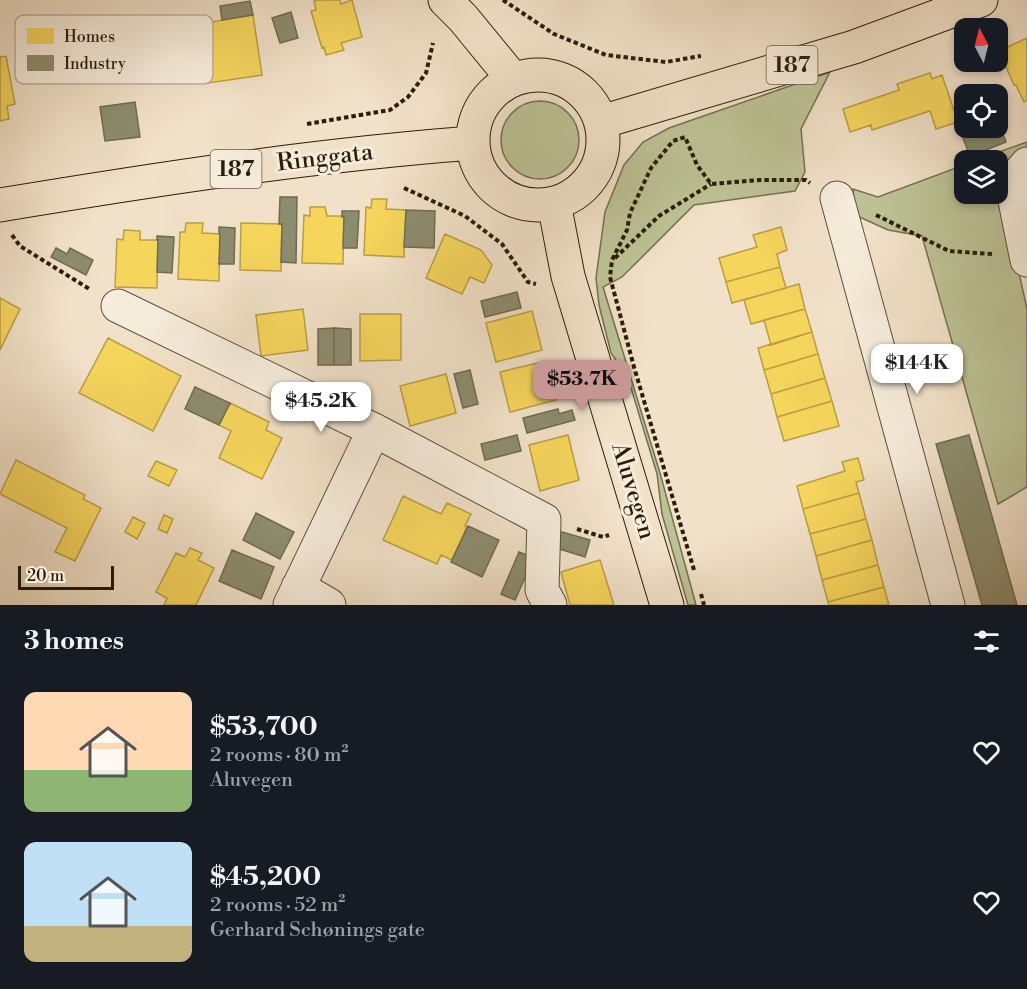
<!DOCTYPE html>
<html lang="en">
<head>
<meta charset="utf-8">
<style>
	body { margin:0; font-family:"Libre Bodoni",serif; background:#242831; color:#f1f3f6; height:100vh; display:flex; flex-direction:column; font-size:22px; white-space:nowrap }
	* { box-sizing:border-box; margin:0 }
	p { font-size:20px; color:#9ea1a6 }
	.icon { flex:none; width:33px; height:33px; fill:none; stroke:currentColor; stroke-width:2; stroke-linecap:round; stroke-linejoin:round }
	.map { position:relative; height:605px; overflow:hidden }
	.panel { display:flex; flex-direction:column; background:#171b24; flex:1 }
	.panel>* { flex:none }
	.needle { width:39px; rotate:353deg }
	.buttons { position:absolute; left:954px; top:18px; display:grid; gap:12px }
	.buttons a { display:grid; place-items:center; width:54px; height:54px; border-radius:12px; background:#171b24; box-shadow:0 3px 9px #0003; font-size:30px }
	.scale { position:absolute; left:18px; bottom:15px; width:96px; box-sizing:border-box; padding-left:6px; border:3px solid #2b1d0b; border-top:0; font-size:16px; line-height:21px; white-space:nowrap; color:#2b1d0b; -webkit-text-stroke:4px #f6ecdb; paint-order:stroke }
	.price { position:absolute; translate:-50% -51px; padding:0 14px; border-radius:12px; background:#fff; color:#222; font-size:20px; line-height:39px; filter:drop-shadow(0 2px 3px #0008) }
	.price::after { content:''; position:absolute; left:50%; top:36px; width:18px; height:14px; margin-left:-9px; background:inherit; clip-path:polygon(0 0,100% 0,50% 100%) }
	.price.selected { background:#c59692; color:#111 }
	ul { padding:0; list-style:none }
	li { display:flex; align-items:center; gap:18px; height:150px; padding:0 24px }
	li span { display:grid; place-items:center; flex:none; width:168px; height:120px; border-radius:12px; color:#555 }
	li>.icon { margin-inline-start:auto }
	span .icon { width:72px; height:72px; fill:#fffc; stroke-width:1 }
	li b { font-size:26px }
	h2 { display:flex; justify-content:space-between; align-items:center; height:72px; padding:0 24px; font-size:26px }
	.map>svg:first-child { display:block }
</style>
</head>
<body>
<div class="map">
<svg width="1027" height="605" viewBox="0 0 1027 605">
	<rect width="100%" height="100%" fill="#f1e1c8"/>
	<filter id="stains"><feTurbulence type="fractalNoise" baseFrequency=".00333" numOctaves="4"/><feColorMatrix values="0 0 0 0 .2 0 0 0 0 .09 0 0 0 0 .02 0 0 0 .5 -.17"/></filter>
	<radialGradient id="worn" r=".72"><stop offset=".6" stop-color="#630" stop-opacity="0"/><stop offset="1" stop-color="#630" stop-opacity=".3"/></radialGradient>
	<path fill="#bcc295" stroke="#747050" stroke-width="1.5" d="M830,72L801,129L805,172L795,191L694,205L622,277L603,287L660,473L696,605H688L662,514L657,474L628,378L611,353L599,305L596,278L605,212L624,165L643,142L669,128Z
		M501 140a39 39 0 1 1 78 0a39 39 0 1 1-78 0Z
		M1027,142V149L1006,215L1027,309V487L998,504L922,236L888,230L855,215L853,189L878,197L964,165V194H998V160H976Z"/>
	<path fill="#f6d55c" stroke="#b99e44" stroke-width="1.5" d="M318,0H340L341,4L352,0L362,37L341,43L344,50L326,55L324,47L322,48L311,11L316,10L314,1Z
		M253,15L262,75L208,83L199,24Z
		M1027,38V100L1024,102L1016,85H1014L999,51Z
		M6,56L15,104L7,106L9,119L0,121V57Z
		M930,73L932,79L942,75L958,122L936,129L930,111L872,130L871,125L850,132L843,109L899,90L897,84Z
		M372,199H387L386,209L406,210L404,257L364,255L366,207L371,208Z
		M310,207H325L327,216H344L343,264L302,263L304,215L310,216Z
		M186,223H203L202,233L220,234L219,281L178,279L180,232H185Z
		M241,223L282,224L281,271L240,270Z
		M781,227L787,250L777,254L780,267L726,282L719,258L757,247L753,235Z
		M124,230L140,231V240H158L157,288L115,287L117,239L123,240Z
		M445,234L481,250L492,265L484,283L470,277L462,294L426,278Z
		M780,267L786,288L732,303L726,282Z
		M799,284L805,309L751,324L744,300Z
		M0,298L20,309L0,350Z
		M303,309L308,350L261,356L256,315Z
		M805,309L812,332L771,345L764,320Z
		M532,311L542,350L496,362L486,323Z
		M360,314H401V360L360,361Z
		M812,332L818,354L764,370L758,348Z
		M108,338L181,376L153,431L79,393Z
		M818,354L825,378L771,394L764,370Z
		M546,361L556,400L510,412L500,372Z
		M446,374L456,413L410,426L400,386Z
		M825,378L832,401L777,417L771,394Z
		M832,401L839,426L784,441L777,417Z
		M230,403L269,422L266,430L282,438L262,479L219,458L231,431L219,425Z
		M568,435L579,480L540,491L529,445Z
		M858,458L864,480L856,482L859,493L803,509L797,486L845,471L842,462Z
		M16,460L85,495L83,499L101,508L75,561L55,552L67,528L0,494Z
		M156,461L177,470L169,486L148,476Z
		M859,493L866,519L810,534L803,509Z
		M403,496L441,514L447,503L471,514L465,526L467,527L452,560L441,555L437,564L383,540Z
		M164,515L173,519L167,533L158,529Z
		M133,517L145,523L137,539L125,532Z
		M866,519L872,540L816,556L810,534Z
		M872,540L878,565L822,580L816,556Z
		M190,548L202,553L198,560L214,568L196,605H164L167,598L156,592L176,553L185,557Z
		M600,560L614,605H570L561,572Z
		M878,565L884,587L828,602L822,580Z
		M884,587L889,605H829L828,602Z"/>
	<path fill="#8c8c6e" stroke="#6f6b50" stroke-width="1.5" d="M250,1L253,15L222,20L220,6Z
		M291,12L298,38L280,43L272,18Z
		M135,102L140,137L105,141L100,107Z
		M964,120V128H998V121L1006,142L970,156L957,123Z
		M280,197H297L296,263L281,262L282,224H279Z
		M406,210L435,211L434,248L404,247Z
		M342,211H359L357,248H343L344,216L342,217Z
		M219,227L235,228L234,264H219L220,234L219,233Z
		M157,236L174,237L172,273L157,272L158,240H157Z
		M56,248L67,254L70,248L93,260L86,275L51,257Z
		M517,292L521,308L485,317L481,301Z
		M334,328L351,329V365H334Z
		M334,328V365H318V329Z
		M470,370L478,404L463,408L454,374Z
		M195,387L230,403L219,425L185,409Z
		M558,409L559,414L572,410L575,420L527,433L523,418Z
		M517,435L521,451L485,460L481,444Z
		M969,435L1017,605H982L936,444Z
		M256,513L294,532L280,559L243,540Z
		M468,526L499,540L482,577L451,562Z
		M555,530L590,540L585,557L550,546Z
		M232,550L274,567L261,599L219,581Z
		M519,552L534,558L515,600L501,594Z"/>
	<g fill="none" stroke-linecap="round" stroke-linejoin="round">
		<g stroke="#5c4e3a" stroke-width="35">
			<path id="minor" d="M1027,164L1020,172L1013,191L1027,260
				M837,198L948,605
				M118,306L374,430L544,520L542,590L550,605
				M298,587L329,605
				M290,605L374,430"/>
		</g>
		<g stroke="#2b1d0b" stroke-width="35">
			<path id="major" d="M445,0L463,18L513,79
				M473 140a65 65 0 1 1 130 0a65 65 0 1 1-130 0Z
				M601,122L854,47L981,0
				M554,203L568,276L667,605
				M0,205C157,179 314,155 473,143"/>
		</g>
		<path stroke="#2b1d0b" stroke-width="4" stroke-dasharray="4.5 3" stroke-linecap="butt" d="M503,0L554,34L606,55L666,62L701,56
			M307,124L390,110L408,97L426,73L433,43
			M404,188L465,216L502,244L528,282L536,284
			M876,215L949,251L992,254
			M12,235L20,246L91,290
			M615,258L659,216L711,184
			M577,529L603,537L609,535
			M694,570L634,367L610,277L612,260L627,230L630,213L651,168L673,141L685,137L697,165L711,184L760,180H806L810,183
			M701,594L704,605"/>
		<use href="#minor" stroke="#f6ecdb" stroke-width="33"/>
		<use href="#major" stroke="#f1e1c8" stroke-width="33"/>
	</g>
	<g text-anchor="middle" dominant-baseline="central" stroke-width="6" stroke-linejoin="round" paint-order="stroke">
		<g fill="#f6ecdb" stroke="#685b49" stroke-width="1.5">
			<rect x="766.5" y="46" width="51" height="38" rx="4.5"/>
			<rect x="210.5" y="150" width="51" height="38" rx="4.5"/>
		</g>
		<g font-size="22" font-weight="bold" fill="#2b1d0b">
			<text x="792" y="65">187</text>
			<text x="236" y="169">187</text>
		</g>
		<g font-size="24" fill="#2b1d0b" stroke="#f6ecdb">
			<text transform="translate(325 158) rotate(-7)">Ringgata</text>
			<text transform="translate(633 491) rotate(73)">Aluvegen</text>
		</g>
	</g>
	<rect x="15" y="15" width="198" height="69" rx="9" fill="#f6ecdb" stroke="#b9ae9d" stroke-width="1.5"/>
	<rect x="27" y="28" width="27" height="16" fill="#f6d55c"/>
	<rect x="27" y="55" width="27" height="16" fill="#8c8c6e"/>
	<g font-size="16" fill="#2b1d0b">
		<text x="64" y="42">Homes</text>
		<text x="64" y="69">Industry</text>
	</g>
	<rect width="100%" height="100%" filter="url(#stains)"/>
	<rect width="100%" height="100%" fill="url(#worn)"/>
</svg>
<div class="buttons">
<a><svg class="needle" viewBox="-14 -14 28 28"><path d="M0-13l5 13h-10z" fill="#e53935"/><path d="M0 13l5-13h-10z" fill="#9ea1a6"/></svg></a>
<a><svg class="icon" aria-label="locate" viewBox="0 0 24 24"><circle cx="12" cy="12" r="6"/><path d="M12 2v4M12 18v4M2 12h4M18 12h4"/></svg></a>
<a><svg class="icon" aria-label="layers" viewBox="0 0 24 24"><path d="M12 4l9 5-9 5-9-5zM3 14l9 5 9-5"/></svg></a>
</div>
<div class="scale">20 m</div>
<b class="price" style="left:917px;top:395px">$144K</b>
<b class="price selected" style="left:582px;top:411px">$53.7K</b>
<b class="price" style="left:321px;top:433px">$45.2K</b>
</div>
<section class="panel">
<h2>3 homes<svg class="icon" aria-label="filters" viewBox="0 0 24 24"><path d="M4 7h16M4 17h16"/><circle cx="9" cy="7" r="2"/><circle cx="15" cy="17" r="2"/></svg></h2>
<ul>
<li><span style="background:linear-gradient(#ffd9b3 65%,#8fb573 0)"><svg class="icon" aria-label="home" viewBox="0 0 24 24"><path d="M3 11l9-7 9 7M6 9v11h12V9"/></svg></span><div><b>$53,700</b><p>2 rooms · 80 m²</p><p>Aluvegen</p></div><svg class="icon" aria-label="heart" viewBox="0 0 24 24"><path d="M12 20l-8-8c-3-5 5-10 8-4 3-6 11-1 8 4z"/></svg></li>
<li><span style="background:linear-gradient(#bfe0f5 70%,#c2b280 0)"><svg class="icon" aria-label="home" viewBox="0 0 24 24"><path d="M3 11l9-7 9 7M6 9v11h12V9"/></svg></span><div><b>$45,200</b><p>2 rooms · 52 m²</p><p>Gerhard Schønings gate</p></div><svg class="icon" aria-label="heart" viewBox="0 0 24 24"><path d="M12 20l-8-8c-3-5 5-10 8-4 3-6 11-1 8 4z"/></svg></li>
</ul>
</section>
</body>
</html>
